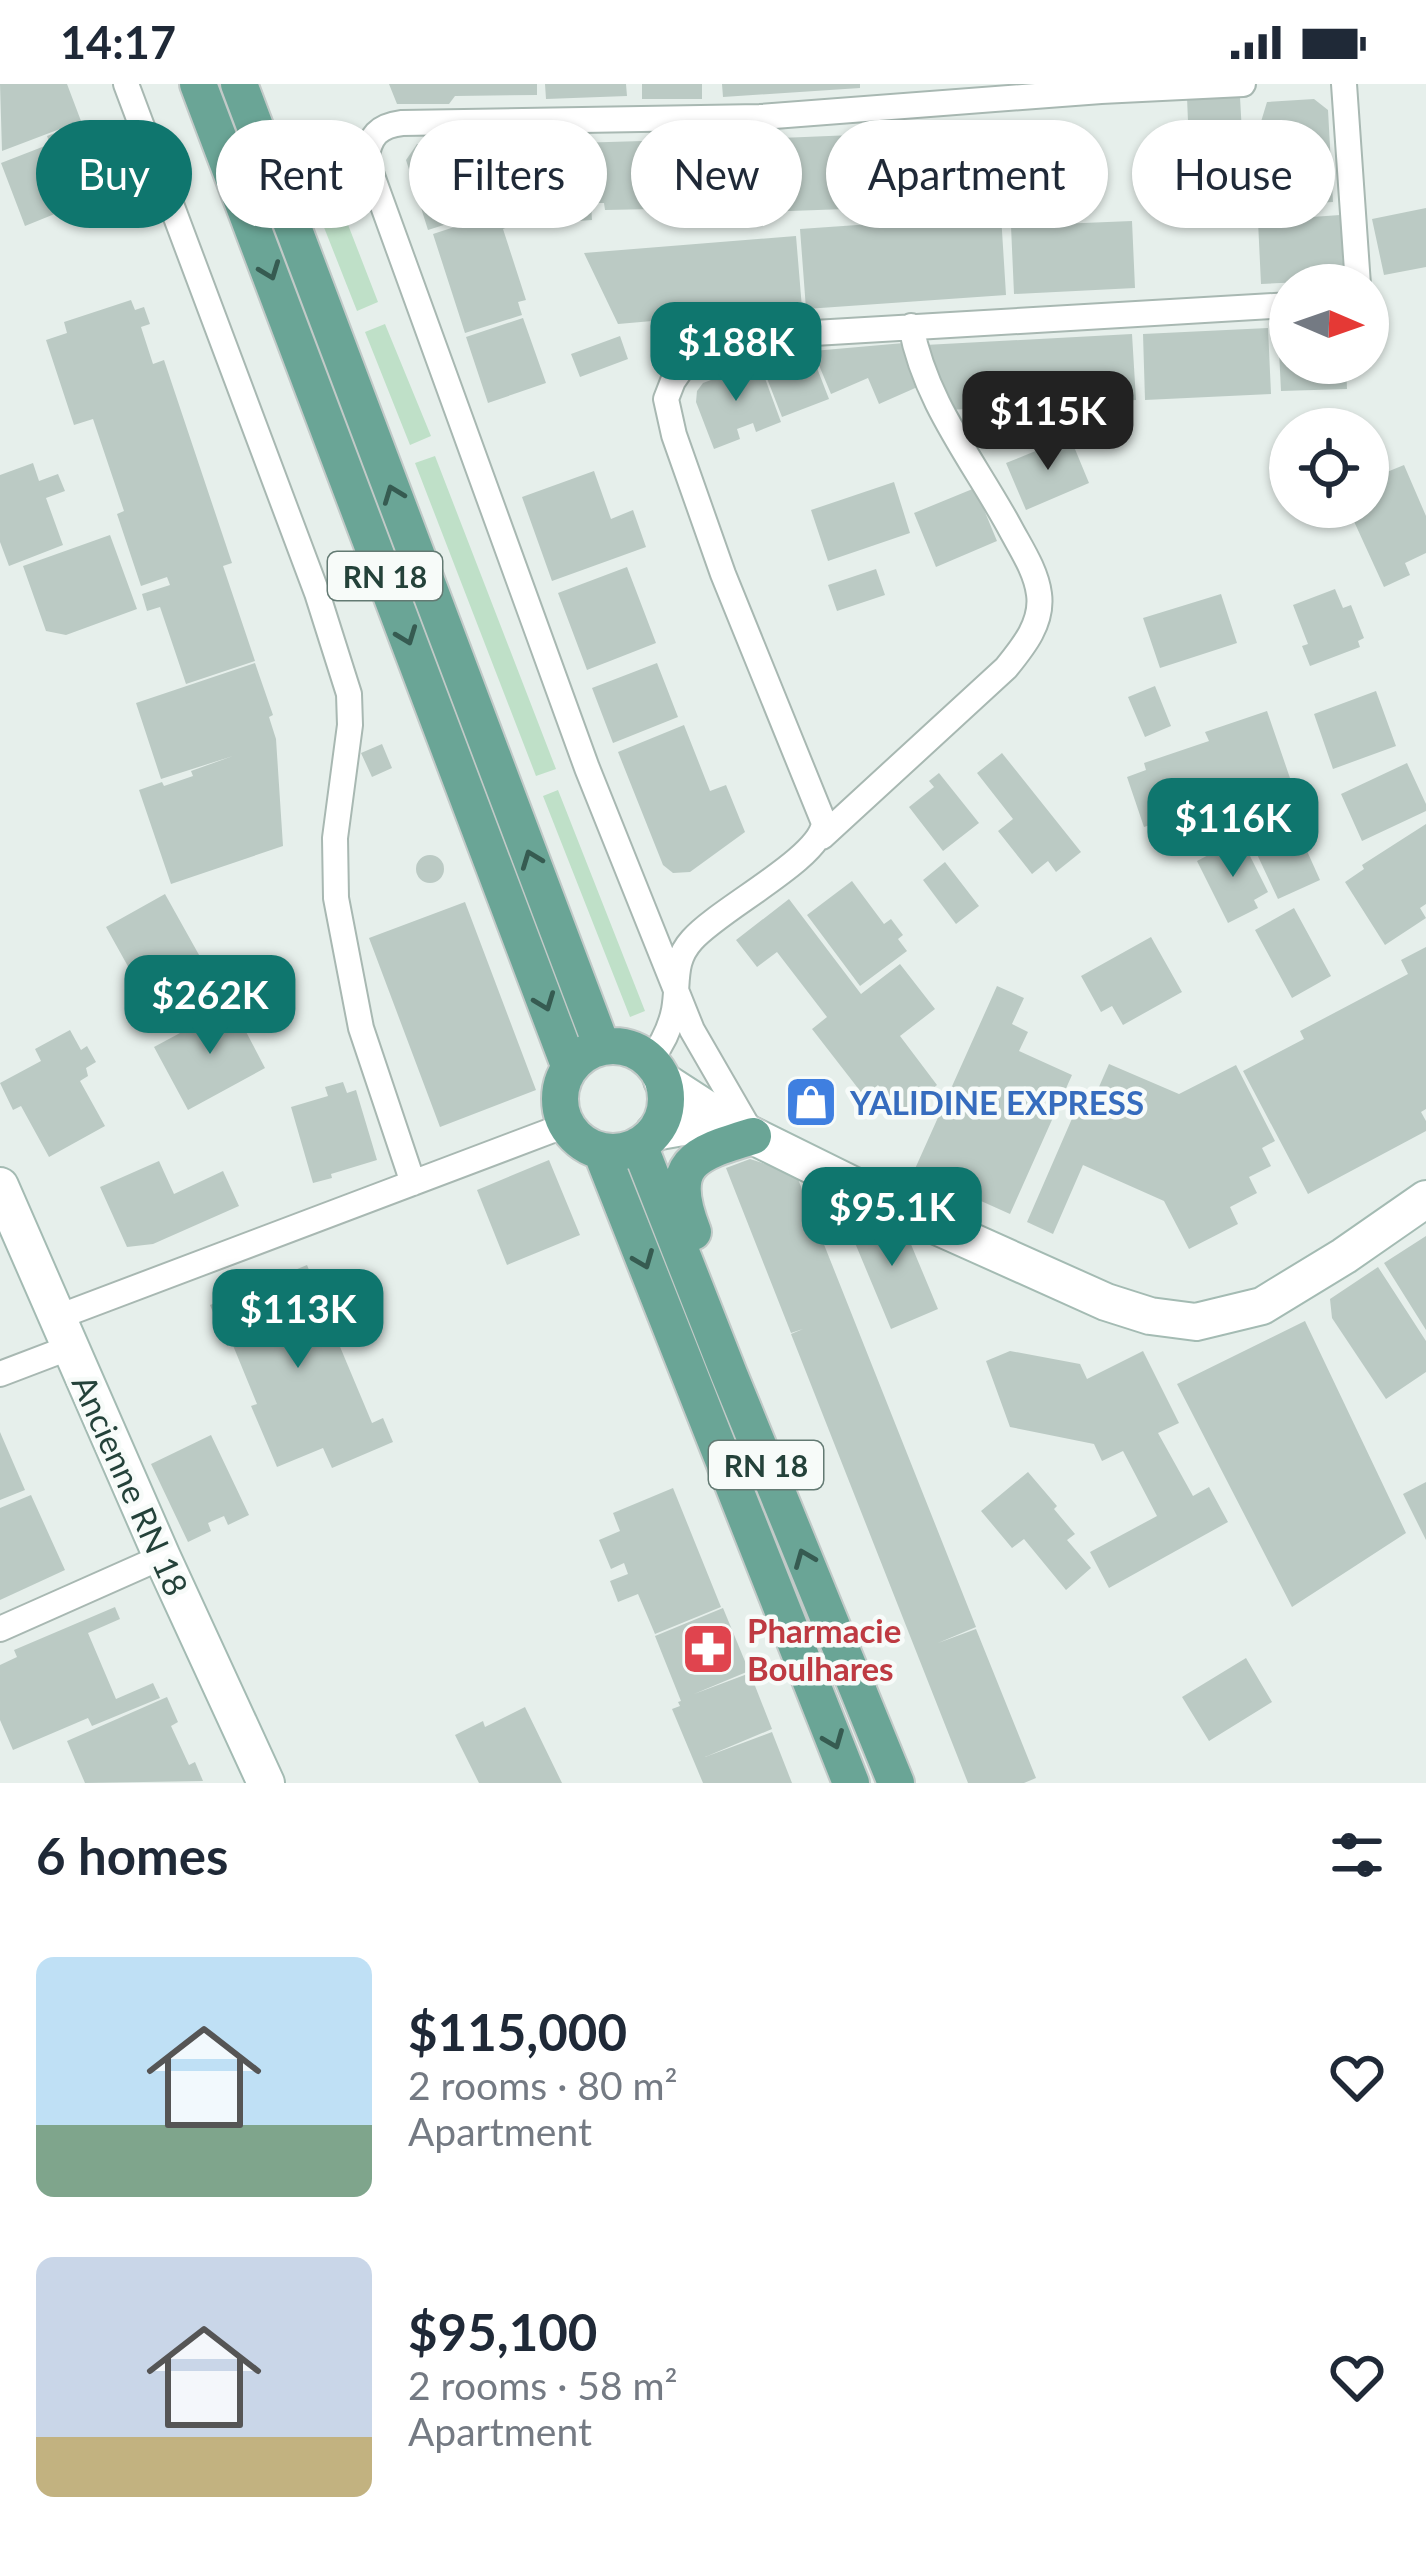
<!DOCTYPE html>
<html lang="en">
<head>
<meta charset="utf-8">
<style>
	body { margin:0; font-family:Lato,sans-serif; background:#f6f6f7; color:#1f2937; height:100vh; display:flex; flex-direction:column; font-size:45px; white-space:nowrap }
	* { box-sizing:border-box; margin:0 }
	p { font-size:39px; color:#747a83 }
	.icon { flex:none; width:66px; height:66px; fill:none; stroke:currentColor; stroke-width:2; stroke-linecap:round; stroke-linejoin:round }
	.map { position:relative; height:1699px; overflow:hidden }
	.drawer { display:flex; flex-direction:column; background:#fff; flex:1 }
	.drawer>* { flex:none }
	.guide { position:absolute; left:36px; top:36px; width:1356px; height:108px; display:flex; gap:24px }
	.needle { width:78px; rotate:92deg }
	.tools { position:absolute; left:1269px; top:180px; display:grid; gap:24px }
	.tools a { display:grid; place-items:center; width:120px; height:120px; border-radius:50%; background:#fff; box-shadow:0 3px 9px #0004; font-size:60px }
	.price { position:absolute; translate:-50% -102px; padding:0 27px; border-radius:24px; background:#0f766e; color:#fff; font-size:39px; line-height:78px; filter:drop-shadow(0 3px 6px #0008) }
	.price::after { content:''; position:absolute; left:50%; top:72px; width:36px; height:27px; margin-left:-18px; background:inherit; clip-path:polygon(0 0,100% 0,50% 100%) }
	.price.selected { background:#222; color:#fff }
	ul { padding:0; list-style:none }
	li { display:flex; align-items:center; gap:36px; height:300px; padding:0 36px }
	li span { display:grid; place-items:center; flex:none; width:336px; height:240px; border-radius:18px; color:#555 }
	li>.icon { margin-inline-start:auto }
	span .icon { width:144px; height:144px; fill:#fffc; stroke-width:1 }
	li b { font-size:51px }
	h2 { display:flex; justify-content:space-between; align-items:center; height:144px; padding:0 36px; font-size:51px }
	.chip { padding:0 42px; border-radius:54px; background:#fff; box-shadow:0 3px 9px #0004; font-size:42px; line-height:108px }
	.chip.selected { background:#0f766e; color:#fff }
	.status { display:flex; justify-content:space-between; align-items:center; height:84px; padding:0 60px; background:#fff; direction:ltr }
	.status svg { height:33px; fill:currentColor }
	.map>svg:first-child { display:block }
</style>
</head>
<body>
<div class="status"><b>14:17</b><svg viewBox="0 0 49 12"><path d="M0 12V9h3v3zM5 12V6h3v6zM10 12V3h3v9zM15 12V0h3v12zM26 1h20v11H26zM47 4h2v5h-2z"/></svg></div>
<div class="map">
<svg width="1426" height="1699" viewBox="0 0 1426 1699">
	<rect width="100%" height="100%" fill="#e6efeb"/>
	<path fill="#bfe0c8" d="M321,71L378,218L357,227L299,80Z
		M385,240L431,352L410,361L365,248Z
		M435,372L556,685L536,692L415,379Z
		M558,706L645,927L630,933L543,712Z"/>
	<path fill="#bbcac4" d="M0,0H67L81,37L2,67Z
		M389,0H537V11L455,12L449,20H397Z
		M545,0H626L627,12L546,15Z
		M642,0H702V15H642Z
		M722,0H860V4L723,13Z
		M1187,13H1240L1244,85L1190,87Z
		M1314,15L1328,26L1333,118L1263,122L1260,41L1267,18Z
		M1061,39L1065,109L946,115L942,45Z
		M78,40L88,65L93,63L101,85L96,86L109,118L65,135L62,127L25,142L1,79L50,60L47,52Z
		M926,48L929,122L760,128L757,55Z
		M744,54L746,108H737V122H746V130L654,132L653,125L605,126L604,119H591L592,136L578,137L571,134L567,127L569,111L581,107L580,74H575V59Z
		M473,57L478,66L486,65L501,115L495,116L497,124L428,146L406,76L417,60Z
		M512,124L517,139L503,145L526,216L518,218L522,231L465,249L433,150Z
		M1426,124V183L1384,191L1372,135Z
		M1001,131L1006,211L806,225L800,145Z
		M1340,131L1344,196L1261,200L1258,137Z
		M1132,137L1135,204L1014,210L1011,142Z
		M796,152L802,224L618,240L584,169Z
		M131,216L135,226L144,223L150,240L141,243L153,280L164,276L232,479L223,482L255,577L186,600L160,523L147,527L142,510L170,501L167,493L141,502L117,430L124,427L93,335L74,341L46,256L67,249L64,238Z
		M523,234L546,299L488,319L466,253Z
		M1268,244L1271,310L1145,316L1143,250Z
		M1290,245V279H1346L1347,305L1281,307L1278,246Z
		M1132,250L1136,316L948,326L925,261Z
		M620,252L628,275L580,293L571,270Z
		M904,259L922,301L879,320L868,294L831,310L813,267Z
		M810,266L829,315L782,333L763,284Z
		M759,278L781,338L756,348L753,339L737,345L740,355L714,365L696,318L697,307L703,299Z
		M1070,353L1089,399L1026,426L1006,379Z
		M1376,376L1382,390L1404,381L1426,432V469L1405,479L1410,491L1384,503L1352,433L1344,436L1338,423H1368V380Z
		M33,379L39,397L58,390L65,407L46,414L63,461L9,482L0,458V391Z
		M594,387L611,435L633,426L646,463L552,497L522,413Z
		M894,398L910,449L828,477L811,426Z
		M975,404L997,457L936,483L914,429Z
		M110,451L137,525L66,551L46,547L23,482Z
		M627,483L656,559L587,586L558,509Z
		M876,485L885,511L837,527L828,501Z
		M1335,505L1343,524L1351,521L1364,554L1358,557L1360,563L1310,582L1302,562L1308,560L1293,521Z
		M1221,510L1237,559L1160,584L1143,534Z
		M255,579L273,631L269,633L276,655L283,762L171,800L139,706L162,698L164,702L193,692L191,687L233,672L161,695L136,619Z
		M657,579L678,633L613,659L592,604Z
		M1155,602L1171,642L1145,653L1128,613Z
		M1376,607L1396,662L1333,685L1314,630Z
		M1267,627L1290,694L1144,743L1127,693L1146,686L1144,679L1209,657L1205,648Z
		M684,641L710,707L726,701L745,748L690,788L673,789L663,781L618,668Z
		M382,660L392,684L372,693L361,669Z
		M1002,669L1081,768L1056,788L1048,777L1032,790L998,747L1013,735L977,689Z
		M1407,679L1426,720V727L1362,757L1341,710Z
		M939,689L979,739L943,767L909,723L934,703L929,697Z
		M1290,729L1320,796L1278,815L1247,749Z
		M1426,740V820L1420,824L1426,834L1385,861L1345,798L1364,785L1362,781Z
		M1241,754L1268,808L1254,816L1258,824L1228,839L1197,777Z
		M416 785a14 14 0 1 1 28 0a14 14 0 1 1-28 0Z
		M945,778L979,822L956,840L923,796Z
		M852,797L884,840L891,835L903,851L898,855L907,867L860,902L807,831Z
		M165,810L208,887L149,920L106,843Z
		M789,815L861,910L900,880L935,925L900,952L937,1001L900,1030L878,1001L864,1012L812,945L827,933L777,868L757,883L736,856Z
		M465,818L536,1006L440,1043L369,854Z
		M1294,824L1331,892L1292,914L1255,846Z
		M1151,853L1182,908L1123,941L1112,922L1101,928L1081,892Z
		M1426,863V1025L1421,1028L1426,1037V1047L1308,1110L1243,987L1304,955L1300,947L1408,890L1401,876Z
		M997,902L1024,914L1012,940L1028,948L1019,967L1072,991L1010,1130L914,1087Z
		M232,921L265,984L188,1026L154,963Z
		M70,946L81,966L87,962L96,978L86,984L88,992L80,997L105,1042L49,1073L21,1022L13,1026L0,999L41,977L35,965Z
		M1109,980L1179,1010L1236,981L1275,1057L1262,1064L1271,1082L1249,1093L1257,1109L1230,1123L1238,1140L1189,1165L1164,1117L1083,1081L1053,1150L1027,1138L1084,1007L1095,1012Z
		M343,998L347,1009L356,1006L377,1076L331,1090L332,1094L313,1099L291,1023L328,1012L325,1003Z
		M750,1075L796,1090L976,1543L938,1559L976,1545L1036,1694L1024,1699H968L791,1250L803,1245L791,1249L726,1084Z
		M549,1076L580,1151L507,1181L477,1106Z
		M159,1077L174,1110L223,1087L239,1122L153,1160L127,1163L100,1103Z
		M863,1128L905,1146L938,1225L891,1245L845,1135Z
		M1426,1152V1246L1384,1179Z
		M307,1181L328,1232L336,1229L347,1255L338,1258L372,1339L383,1334L393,1358L332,1384L323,1364L277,1383L251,1322L257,1320L232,1259L227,1262L210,1221Z
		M1378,1183L1426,1257V1288L1386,1315L1332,1234L1330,1215Z
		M1305,1237L1406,1449L1292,1523L1177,1300Z
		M1010,1267L1080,1280L1087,1295L1143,1267L1179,1339L1158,1349L1193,1412L1209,1403L1228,1438L1109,1504L1090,1468L1157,1432L1123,1367L1102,1377L1094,1360L1010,1343L986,1277Z
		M0,1348L25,1406L0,1416Z
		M211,1351L249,1431L228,1441L224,1432L208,1439L211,1447L188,1458L151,1380Z
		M1028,1388L1057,1422L1054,1425L1075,1450L1067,1456L1091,1484L1066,1506L1024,1455L1012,1464L981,1427Z
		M1426,1398V1456L1403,1410Z
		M673,1404L721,1523L655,1550L638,1510L618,1518L610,1497L628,1490L624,1479L611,1485L599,1456L620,1447L613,1429Z
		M31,1411L65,1486L0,1516V1424Z
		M115,1523L120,1535L88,1549L116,1615L153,1599L160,1614L92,1642L88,1634L13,1666L0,1636V1581L17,1573L14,1566Z
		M723,1524L749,1587L694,1610L750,1589L772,1645L705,1673L772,1648L792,1699H703L672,1625L680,1622L678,1618L681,1617L655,1552Z
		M1246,1574L1272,1618L1209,1657L1182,1613Z
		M167,1613L178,1638L171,1642L189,1681L195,1678L203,1697L85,1699L67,1657Z
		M525,1623L562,1699H479L455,1651L483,1637L485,1643Z"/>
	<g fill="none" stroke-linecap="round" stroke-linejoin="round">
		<g stroke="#a8b8b2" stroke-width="28">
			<path id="minor" d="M126,0L317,509L349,610L350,641L335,754L336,814L361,944L413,1099
				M1344,0L1358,201
				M822,753L1006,584C1023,563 1043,539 1039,510C1036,486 1020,463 1009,442C973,376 925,318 911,242
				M650,977C661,962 670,946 674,926C679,899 672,878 692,856C720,824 820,775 824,739L723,490L674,351L666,315L673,297L682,284L703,271L723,264L814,249L1290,221
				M752,1050L692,946L587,684L366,75C370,52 378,42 402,39L760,33L1101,7L1243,0
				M58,1233L566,1041
				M0,1290L71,1263
				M0,1545L162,1473"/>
		</g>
		<g stroke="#a4bbb3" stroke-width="40">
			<path id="secondary" d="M662,996L733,1042L921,1135L1106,1218L1150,1232L1196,1238L1262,1222L1344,1172L1426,1115
				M654,1048L694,1041L730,1042
				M0,1102L162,1473L266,1699"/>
		</g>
		<g stroke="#c2cac8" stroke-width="40">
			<path id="primary" d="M198,0L570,984
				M239,0L602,963
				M560 1015a53 53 0 1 1 106 0a53 53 0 1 1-106 0Z
				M639,1061L729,1290L896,1699
				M601,1067L851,1699
				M693,1148C666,1079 693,1070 753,1052"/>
		</g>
		<use href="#minor" stroke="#fff" stroke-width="24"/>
		<use href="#secondary" stroke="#fff" stroke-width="36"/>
		<use href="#primary" stroke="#6aa596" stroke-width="36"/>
	</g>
	<defs><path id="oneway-chevron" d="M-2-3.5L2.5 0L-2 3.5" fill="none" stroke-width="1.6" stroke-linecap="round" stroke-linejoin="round" transform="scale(3)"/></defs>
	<g stroke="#365b51">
		<use href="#oneway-chevron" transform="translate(270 187) rotate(69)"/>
		<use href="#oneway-chevron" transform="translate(393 410) rotate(-111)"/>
		<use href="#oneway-chevron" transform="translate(407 552) rotate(69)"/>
		<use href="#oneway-chevron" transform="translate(531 775) rotate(-111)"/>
		<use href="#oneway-chevron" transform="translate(545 918) rotate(69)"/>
		<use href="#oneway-chevron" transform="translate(644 1176) rotate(68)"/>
		<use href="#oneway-chevron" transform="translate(804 1474) rotate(-112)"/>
		<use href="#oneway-chevron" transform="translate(834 1656) rotate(68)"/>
	</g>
	<defs>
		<g id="shop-square" transform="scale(2.7)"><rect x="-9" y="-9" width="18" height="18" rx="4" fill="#3f7fe0" stroke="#f7fbf9"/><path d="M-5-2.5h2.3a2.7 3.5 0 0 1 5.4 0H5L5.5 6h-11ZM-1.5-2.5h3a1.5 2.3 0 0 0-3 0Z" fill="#fff"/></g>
		<g id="pharmacy-square" transform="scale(2.7)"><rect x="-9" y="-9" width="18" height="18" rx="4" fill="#e0444e" stroke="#f7fbf9"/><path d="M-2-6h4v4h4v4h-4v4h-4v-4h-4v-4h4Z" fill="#fff"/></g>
	</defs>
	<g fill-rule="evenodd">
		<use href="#shop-square" x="811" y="1018"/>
		<use href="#pharmacy-square" x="708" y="1565"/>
	</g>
	<g text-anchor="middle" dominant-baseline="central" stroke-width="9" stroke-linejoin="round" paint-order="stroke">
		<g fill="#f7fbf9" stroke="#637a73" stroke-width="3">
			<rect x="328" y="468" width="114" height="48" rx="9"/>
			<rect x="709" y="1357" width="114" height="48" rx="9"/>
		</g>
		<g font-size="30" font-weight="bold" fill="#24423a">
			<text x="385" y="492">RN 18</text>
			<text x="766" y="1381">RN 18</text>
		</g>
		<g font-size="33" font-weight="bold" fill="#366cbe" stroke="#f7fbf9" text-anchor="start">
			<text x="850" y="1018">YALIDINE EXPRESS</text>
		</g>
		<g font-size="33" fill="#24423a" stroke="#f7fbf9">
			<text transform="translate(131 1401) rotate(66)">Ancienne RN 18</text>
		</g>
		<g font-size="33" font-weight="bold" fill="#be3a42" stroke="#f7fbf9" text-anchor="start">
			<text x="747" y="1546">Pharmacie<tspan x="747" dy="38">Boulhares</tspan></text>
		</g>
	</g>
</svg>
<div class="tools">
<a><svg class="needle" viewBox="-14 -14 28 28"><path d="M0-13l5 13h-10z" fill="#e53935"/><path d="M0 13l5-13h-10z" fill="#747a83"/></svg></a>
<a><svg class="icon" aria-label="locate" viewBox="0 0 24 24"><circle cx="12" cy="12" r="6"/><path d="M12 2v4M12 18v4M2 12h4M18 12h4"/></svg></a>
</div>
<b class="price" style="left:736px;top:320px">$188K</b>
<b class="price selected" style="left:1048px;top:389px">$115K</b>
<b class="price" style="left:1233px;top:796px">$116K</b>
<b class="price" style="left:210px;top:973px">$262K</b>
<b class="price" style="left:892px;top:1185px">$95.1K</b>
<b class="price" style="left:298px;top:1287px">$113K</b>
<div class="guide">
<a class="chip selected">Buy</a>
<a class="chip">Rent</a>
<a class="chip">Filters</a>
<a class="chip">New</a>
<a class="chip">Apartment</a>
<a class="chip">House</a>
</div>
</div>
<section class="drawer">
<h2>6 homes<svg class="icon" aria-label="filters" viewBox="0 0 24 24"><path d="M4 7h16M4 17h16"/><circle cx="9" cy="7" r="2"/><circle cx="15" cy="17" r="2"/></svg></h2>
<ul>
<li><span style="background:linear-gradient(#bfe0f5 70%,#7fa58c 0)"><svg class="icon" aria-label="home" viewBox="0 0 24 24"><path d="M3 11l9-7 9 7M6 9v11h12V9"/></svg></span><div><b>$115,000</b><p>2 rooms · 80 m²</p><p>Apartment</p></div><svg class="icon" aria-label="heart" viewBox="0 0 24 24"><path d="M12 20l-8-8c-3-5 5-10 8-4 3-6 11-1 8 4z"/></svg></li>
<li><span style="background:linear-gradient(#c9d6e8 75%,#c2b280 0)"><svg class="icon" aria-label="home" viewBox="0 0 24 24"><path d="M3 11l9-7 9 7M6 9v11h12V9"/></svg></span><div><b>$95,100</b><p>2 rooms · 58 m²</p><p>Apartment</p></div><svg class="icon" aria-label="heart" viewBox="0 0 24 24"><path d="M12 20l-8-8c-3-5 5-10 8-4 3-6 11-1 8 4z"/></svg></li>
</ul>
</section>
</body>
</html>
